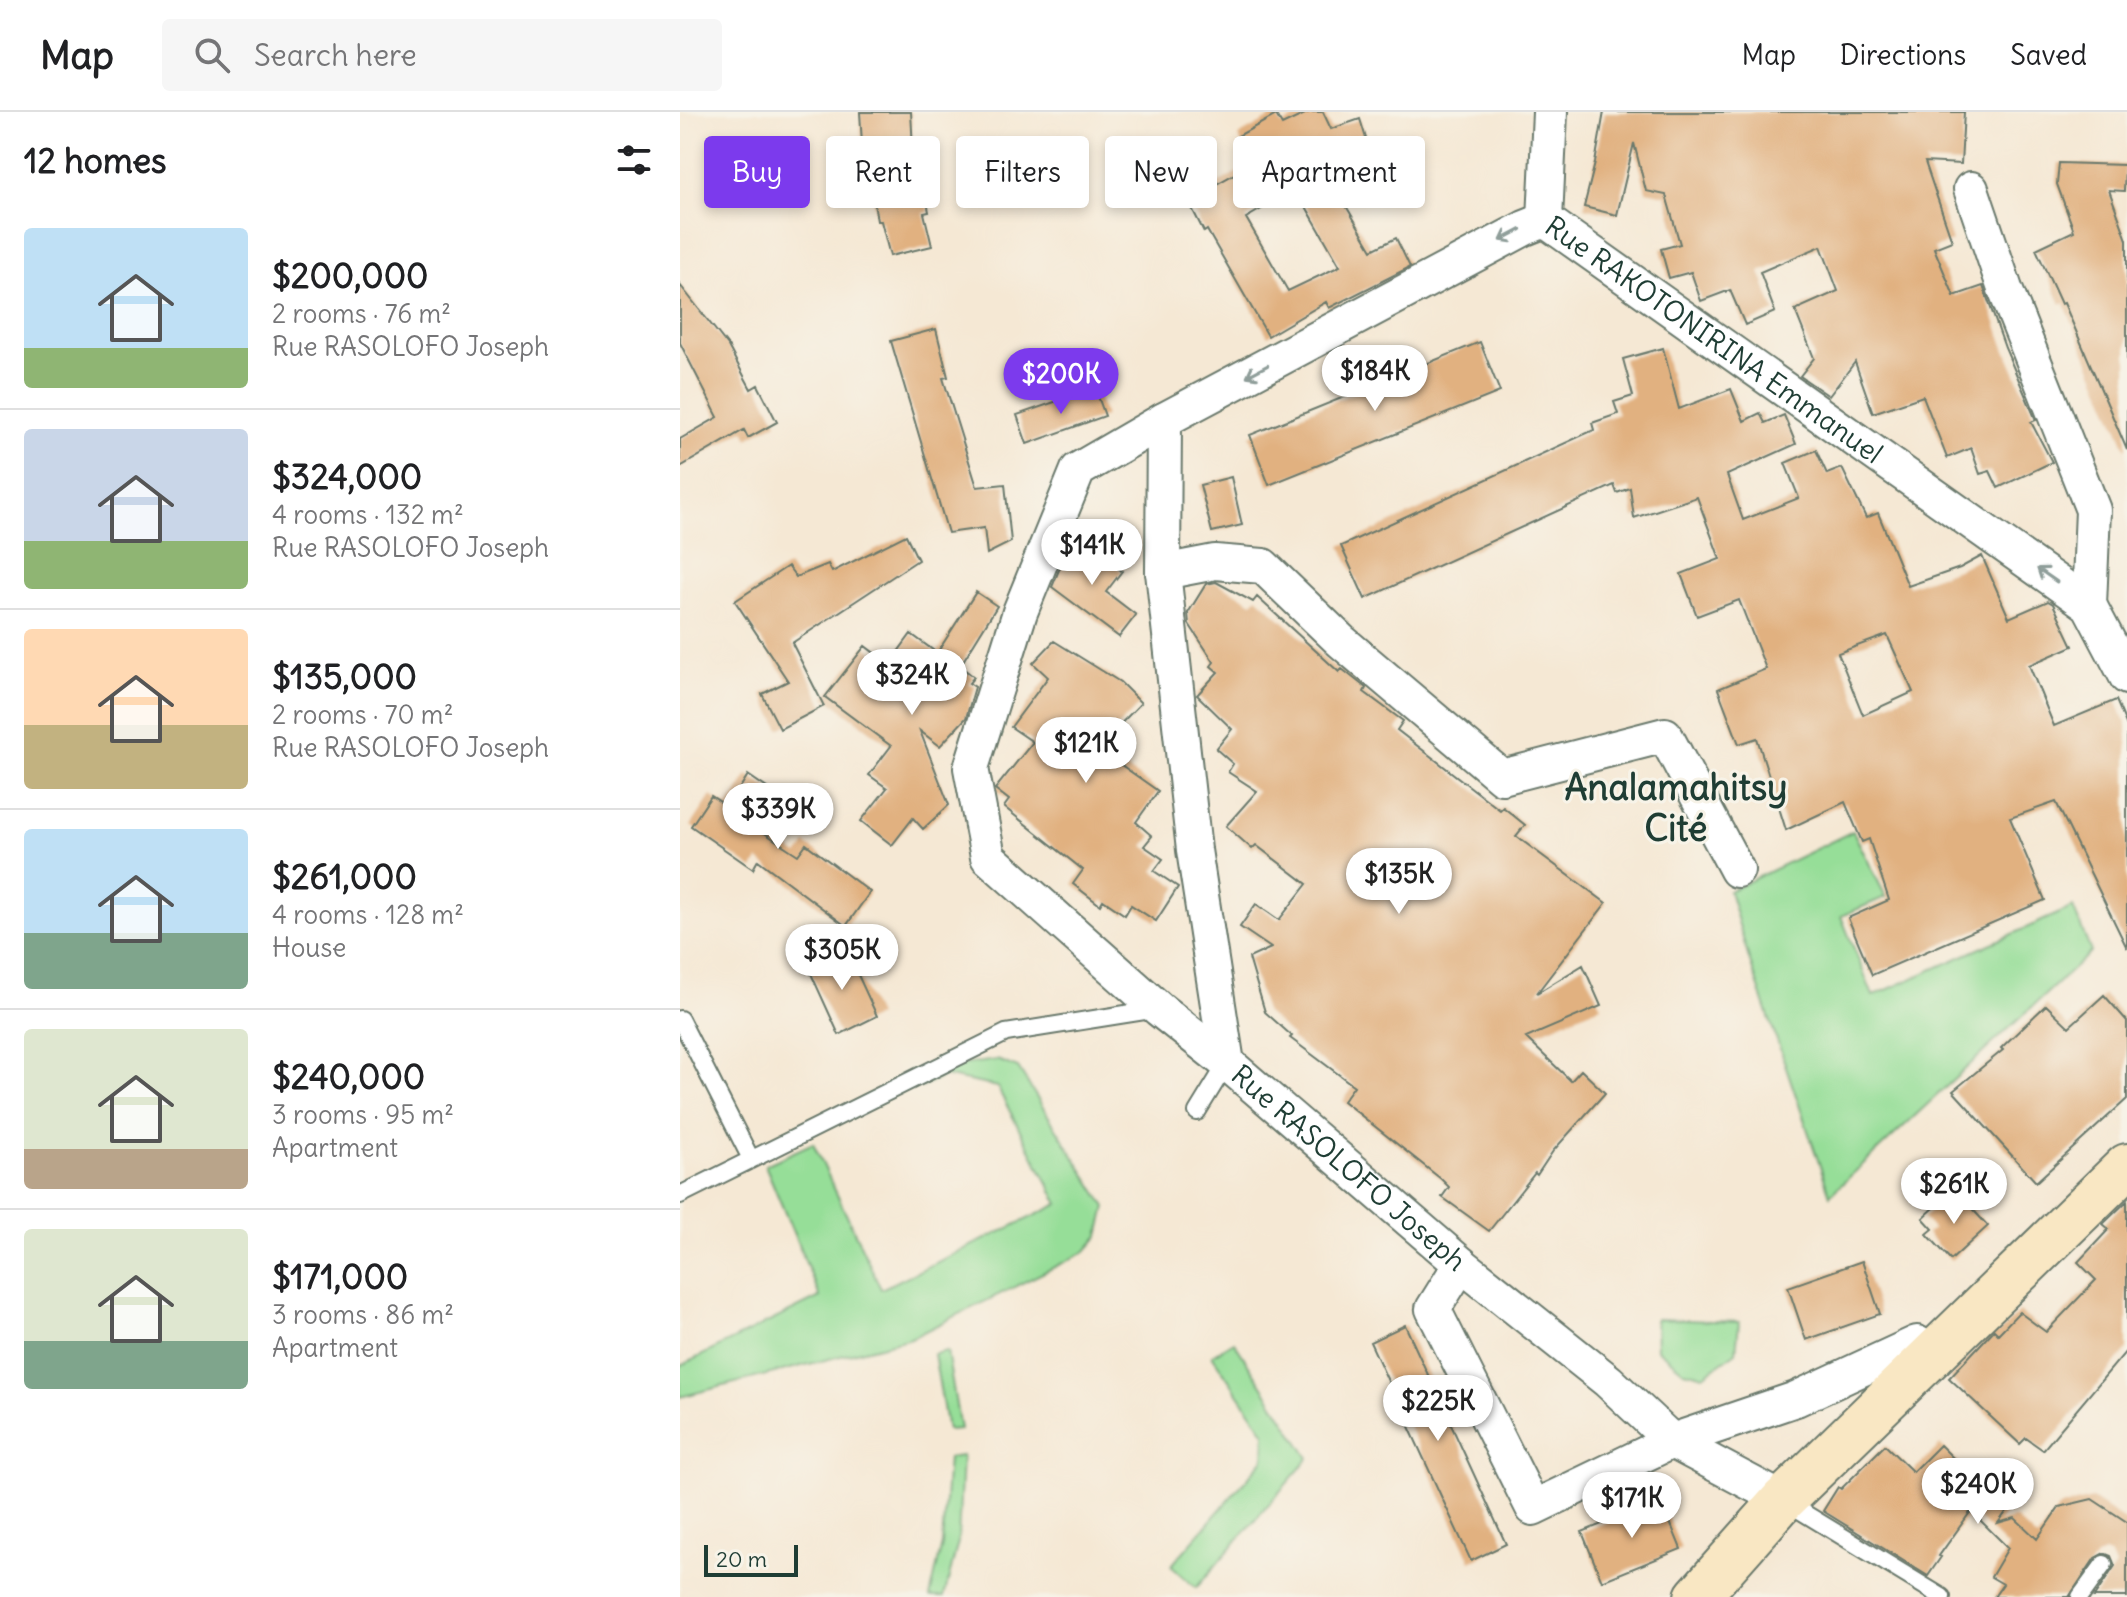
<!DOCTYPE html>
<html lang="en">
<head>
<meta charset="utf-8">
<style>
	body { margin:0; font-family:Delius,sans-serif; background:#f6f6f6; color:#202124; height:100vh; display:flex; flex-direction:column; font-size:30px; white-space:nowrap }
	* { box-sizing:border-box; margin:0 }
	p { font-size:26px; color:#757577 }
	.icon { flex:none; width:44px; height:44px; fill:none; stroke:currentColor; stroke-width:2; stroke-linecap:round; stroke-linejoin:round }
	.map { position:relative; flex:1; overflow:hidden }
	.details { display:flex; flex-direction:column; background:#fff; width:680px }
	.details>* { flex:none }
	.banner { position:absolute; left:24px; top:24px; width:760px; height:72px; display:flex; gap:16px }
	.scale { position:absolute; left:24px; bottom:20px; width:94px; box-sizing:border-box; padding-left:8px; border:4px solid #1f3d34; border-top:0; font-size:22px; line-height:28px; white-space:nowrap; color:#1f3d34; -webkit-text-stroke:6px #f7f3e8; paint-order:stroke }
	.price { position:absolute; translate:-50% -68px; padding:0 18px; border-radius:28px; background:#fff; color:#222; font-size:26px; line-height:52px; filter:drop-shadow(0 2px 4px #0008) }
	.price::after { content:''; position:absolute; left:50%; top:48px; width:24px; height:18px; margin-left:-12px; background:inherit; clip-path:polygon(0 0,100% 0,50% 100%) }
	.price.current { background:#7c3aed; color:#fff }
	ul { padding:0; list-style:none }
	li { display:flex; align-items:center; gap:24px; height:200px; padding:0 24px }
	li+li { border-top:2px solid #e0e0e0 }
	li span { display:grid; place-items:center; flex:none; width:224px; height:160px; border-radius:8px; color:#555 }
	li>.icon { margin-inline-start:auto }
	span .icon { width:96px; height:96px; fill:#fffc; stroke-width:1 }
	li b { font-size:34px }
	h2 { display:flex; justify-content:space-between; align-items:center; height:96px; padding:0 24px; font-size:34px }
	.tag { padding:0 28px; border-radius:8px; background:#fff; box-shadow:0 4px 12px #0003; font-size:28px; line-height:72px }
	.tag.current { background:#7c3aed; color:#fff }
	header { display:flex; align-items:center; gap:48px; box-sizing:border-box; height:112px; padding:0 40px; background:#fff; border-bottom:2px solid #e0e0e0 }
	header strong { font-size:38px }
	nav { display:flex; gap:44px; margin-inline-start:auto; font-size:28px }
	.search { width:560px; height:72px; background:#f6f6f6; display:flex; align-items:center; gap:20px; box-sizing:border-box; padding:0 28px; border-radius:8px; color:#757577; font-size:30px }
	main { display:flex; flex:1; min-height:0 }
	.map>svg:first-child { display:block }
</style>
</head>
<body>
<header>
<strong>Map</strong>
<div class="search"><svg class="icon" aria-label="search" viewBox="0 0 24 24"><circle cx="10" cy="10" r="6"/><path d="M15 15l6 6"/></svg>Search here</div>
<nav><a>Map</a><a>Directions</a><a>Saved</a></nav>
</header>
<main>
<section class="details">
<h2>12 homes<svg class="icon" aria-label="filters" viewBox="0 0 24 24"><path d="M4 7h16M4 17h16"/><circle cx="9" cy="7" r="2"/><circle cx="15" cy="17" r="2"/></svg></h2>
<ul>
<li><span style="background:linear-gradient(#bfe0f5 75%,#8fb573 0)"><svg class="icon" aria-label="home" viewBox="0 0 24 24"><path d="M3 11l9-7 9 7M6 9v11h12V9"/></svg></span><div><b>$200,000</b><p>2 rooms · 76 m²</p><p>Rue RASOLOFO Joseph</p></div></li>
<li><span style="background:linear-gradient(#c9d6e8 70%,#8fb573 0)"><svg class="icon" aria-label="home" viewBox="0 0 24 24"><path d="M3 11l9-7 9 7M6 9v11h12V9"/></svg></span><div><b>$324,000</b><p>4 rooms · 132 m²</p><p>Rue RASOLOFO Joseph</p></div></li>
<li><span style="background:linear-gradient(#ffd9b3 60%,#c2b280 0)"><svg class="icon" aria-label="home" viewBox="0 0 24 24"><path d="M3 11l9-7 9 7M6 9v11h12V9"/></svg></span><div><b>$135,000</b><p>2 rooms · 70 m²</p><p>Rue RASOLOFO Joseph</p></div></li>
<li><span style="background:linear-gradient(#bfe0f5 65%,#7fa58c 0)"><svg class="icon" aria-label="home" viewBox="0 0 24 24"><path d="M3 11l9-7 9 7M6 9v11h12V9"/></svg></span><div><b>$261,000</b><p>4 rooms · 128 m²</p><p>House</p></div></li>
<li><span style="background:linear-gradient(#dfe7d0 75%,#b9a48a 0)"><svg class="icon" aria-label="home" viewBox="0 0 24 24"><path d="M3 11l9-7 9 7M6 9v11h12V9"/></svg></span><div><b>$240,000</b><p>3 rooms · 95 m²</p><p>Apartment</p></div></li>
<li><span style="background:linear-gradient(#dfe7d0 70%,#7fa58c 0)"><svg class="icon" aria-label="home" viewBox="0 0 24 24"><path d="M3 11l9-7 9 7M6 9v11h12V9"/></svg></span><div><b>$171,000</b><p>3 rooms · 86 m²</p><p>Apartment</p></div></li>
</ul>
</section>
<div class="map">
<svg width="1447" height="1485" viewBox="0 0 1447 1485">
	<rect width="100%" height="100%" fill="#f7f3e8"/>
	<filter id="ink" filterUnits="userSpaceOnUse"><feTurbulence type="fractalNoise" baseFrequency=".0125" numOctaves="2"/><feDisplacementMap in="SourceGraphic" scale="16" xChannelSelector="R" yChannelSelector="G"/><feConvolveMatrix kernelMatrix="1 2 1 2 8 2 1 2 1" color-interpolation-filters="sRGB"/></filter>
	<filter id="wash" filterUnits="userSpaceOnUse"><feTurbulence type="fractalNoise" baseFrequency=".006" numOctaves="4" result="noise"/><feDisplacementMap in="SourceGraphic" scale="32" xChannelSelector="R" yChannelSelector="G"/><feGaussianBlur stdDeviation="1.8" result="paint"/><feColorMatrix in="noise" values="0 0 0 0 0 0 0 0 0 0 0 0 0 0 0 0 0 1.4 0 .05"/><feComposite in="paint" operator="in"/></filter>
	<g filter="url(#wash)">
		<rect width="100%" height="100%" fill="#f5e8d4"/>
		<path fill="#96de98" stroke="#5a8e66" stroke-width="2" d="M1173,719L1206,785L1161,804L1193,884L1393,795L1411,840L1150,1083L1069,847L1049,779Z
			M317,948L338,956L426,1095L419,1124L405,1140L231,1226L0,1285V1254L140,1185L85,1053L133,1031L201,1177L379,1092L317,975L264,964L243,975L246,967L273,954Z
			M976,1207L1059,1210L1056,1240L1024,1263L1004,1259L977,1237Z
			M554,1230L629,1346L516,1476L491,1454L584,1347L585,1321L532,1243Z
			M267,1239L280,1317L267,1318L254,1242Z
			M282,1344L278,1430L264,1485H250L262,1432L268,1346Z"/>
		<g id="blocks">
			<path fill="#e1b180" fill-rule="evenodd" d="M180,0H231L235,75L244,73L249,100L244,101L252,134L210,144L201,109H197L187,47H183Z
				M629,0H643L651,17L680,7L688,33L681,35L694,68L659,82L692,138L716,126L730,155L649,196L646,190L588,224L527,118L524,120L495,63L519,51L531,75L572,52L558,24L596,3L602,13ZM616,77L660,154L608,179L566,106Z
				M924,0H1284L1281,52L1245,50L1272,129L1254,136L1274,184L1303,174L1325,236L1356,308L1351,310L1372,350L1318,376L1310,359L1300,362L1291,336L1267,346L1243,284L1193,301L1175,250L1149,284L1120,264L1134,246L1115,198L1158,179L1141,134L1080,160L1095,200L1065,213L1050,178L1021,189L1011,160L989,166L981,137L1000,132L986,83L966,79L954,31L937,103L904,95L915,51Z
				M1379,51L1445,53L1444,79L1429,78L1447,128V338L1384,191L1381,192L1356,137L1394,119L1377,72Z
				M0,173L48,234L71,277L78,273L97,310L68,326L64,318L0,355V327L38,305L0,231Z
				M256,217L268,265L263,266L297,375L325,372L331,430L307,442L304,416L268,421L211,229Z
				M800,230L820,280L589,373L570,323Z
				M983,236L999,297L1051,277L1064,309L1080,301L1085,311L1104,303L1116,332L1047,363L1063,408L1119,386L1105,351L1136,338L1147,362L1162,356L1186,406L1198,401L1228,474L1280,456L1302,444L1329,506L1368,489L1373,492L1393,534L1349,553L1374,614L1436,588L1447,614V836L1376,690L1330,706L1365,788L1192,863L1168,806L1209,788L1189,727L1182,730L1165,690L1106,718L1077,626L1059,632L1038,577L1086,557L1059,488L1017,504L1001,462L1040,447L1017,385L954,406L950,376L937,381L934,373L685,487L661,434L914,318L912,311L938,302L934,290L953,284L943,247ZM1207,523L1233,580L1183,603L1158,541Z
				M415,276L425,304L347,332L337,303Z
				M551,365L562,413L532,420L520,373Z
				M226,423L238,448L112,531L144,594L100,617L82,582L108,569L55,489L108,454L116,465L148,452L152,460Z
				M397,428L442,459L426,480L456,503L439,525L372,475L383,448Z
				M536,470L573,490L577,485L659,560L662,557L686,576L684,580L723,609L717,618L820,698L823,695L845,713L836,724L926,791L857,881L903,853L921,894L846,926L891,969L901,958L925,981L873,1039L857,1063L855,1061L809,1119L762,1085L769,1075L761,1067L663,989L674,974L610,926L612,924L585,900L569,846L591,836L560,815L576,792L599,808L627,772L576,733L572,737L546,714L577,679L548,660L553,652L536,637L552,617L517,583L538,560L531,554L534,550L509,512L508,501L526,472Z
				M296,480L317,494L280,554L294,565L289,571L295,575L286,606L260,634L240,619L269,693L243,717L233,706L212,733L181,709L207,676L189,663L211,634L145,585L185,534L209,552L231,522L257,541Z
				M374,529L440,570L461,591L417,636L478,679L456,710L472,724L464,734L483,747L474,759L498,775L476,809L451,793L445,803L423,788L420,793L393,772L403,758L324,695L329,688L315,677L353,630L331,615L368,565L353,551Z
				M68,663L100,685L77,716L118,743L126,732L190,780L166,814L78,748L73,757L11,714L31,684L48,695Z
				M166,837L197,904L159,923L128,855Z
				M1424,883L1447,909V987L1356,1070L1273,979L1323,938L1321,936L1366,893L1389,915Z
				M1267,1084L1277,1094L1284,1088L1308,1114L1271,1148L1247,1122L1253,1117L1243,1106Z
				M1447,1089V1238L1363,1338L1346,1326L1340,1332L1269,1266L1314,1218L1318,1222L1339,1200L1366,1220L1416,1168L1398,1150L1429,1117L1423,1112Z
				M1182,1149L1200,1202L1126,1228L1108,1175Z
				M725,1213L826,1432L791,1449L690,1230Z
				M1205,1333L1233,1360L1260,1333L1327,1399L1318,1411L1335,1406L1357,1427L1379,1395L1412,1387L1447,1410V1485H1414L1435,1454L1431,1444L1424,1441L1415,1446L1389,1485H1314L1323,1472L1311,1465L1328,1436L1291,1399L1259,1444L1261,1445L1248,1464L1143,1399L1158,1375L1161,1377Z
				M981,1388L1001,1437L922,1469L902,1420Z"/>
		</g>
	</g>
	<g filter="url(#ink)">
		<use href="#blocks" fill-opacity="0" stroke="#6a796c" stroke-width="2"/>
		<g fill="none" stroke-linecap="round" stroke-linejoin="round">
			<g stroke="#6a796c" stroke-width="20">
				<path id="lane" d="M0,907L71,1047
					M517,1000L547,951
					M0,1083L326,921L477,897
					M1106,1390L1262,1485
					M1400,1485L1424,1452"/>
			</g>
			<g stroke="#6a796c" stroke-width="38">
				<g id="street">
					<path d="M1291,77L1325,177L1413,398L1409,493"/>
					<path d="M865,108L870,0"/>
					<path id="s1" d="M484,308L483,460L514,738L547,951L781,1152L928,1269L992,1329L1103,1388"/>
					<path d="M483,460L535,450L583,454L661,529L822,665L985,623L1057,758"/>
					<path id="s2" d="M547,951L479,897L308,745L291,656L340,500L398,358L484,308L845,116L865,108L1409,493L1447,565"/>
					<path d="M781,1152L753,1197L853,1396L992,1329L1116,1287L1237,1231L1249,1246"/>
				</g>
			</g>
			<g stroke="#6a796c" stroke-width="48">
				<path id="secondary" d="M1017,1485L1103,1388L1447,1054"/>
			</g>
			<use href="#lane" stroke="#fff" stroke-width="16"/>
			<use href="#street" stroke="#fff" stroke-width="34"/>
			<use href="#secondary" stroke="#f9e7c3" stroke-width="44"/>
		</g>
		<defs><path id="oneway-shaft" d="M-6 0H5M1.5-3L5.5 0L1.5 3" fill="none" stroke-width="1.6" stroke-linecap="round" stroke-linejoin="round" transform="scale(2)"/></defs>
		<g stroke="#8f9e9a">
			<use href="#oneway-shaft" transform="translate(831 123) rotate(152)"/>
			<use href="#oneway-shaft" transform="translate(577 259) rotate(152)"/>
			<use href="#oneway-shaft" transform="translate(1367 463) rotate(-145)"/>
		</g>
	</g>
	<g text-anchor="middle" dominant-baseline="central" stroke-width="6" stroke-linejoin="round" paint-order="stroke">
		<g font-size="28" fill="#1f3d34" stroke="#f7f3e8">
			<text stroke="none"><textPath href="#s2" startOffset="1460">Rue RAKOTONIRINA Emmanuel</textPath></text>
			<text stroke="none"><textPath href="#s1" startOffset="808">Rue RASOLOFO Joseph</textPath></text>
		</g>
		<g font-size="36" font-weight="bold" fill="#1f3d34" stroke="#f7f3e8">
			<text x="996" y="675">Analamahitsy<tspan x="996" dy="41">Cité</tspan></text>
		</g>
	</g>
</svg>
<div class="scale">20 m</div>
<b class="price" style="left:695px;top:301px">$184K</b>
<b class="price current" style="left:381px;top:304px">$200K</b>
<b class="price" style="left:412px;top:475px">$141K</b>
<b class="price" style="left:232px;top:605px">$324K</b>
<b class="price" style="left:406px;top:673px">$121K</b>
<b class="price" style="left:98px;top:739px">$339K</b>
<b class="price" style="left:719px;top:804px">$135K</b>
<b class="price" style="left:162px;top:880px">$305K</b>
<b class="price" style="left:1274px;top:1114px">$261K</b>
<b class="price" style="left:758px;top:1331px">$225K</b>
<b class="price" style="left:1298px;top:1414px">$240K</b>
<b class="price" style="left:952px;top:1428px">$171K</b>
<div class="banner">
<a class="tag current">Buy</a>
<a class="tag">Rent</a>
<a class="tag">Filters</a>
<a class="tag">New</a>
<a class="tag">Apartment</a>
</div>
</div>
</main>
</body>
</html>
